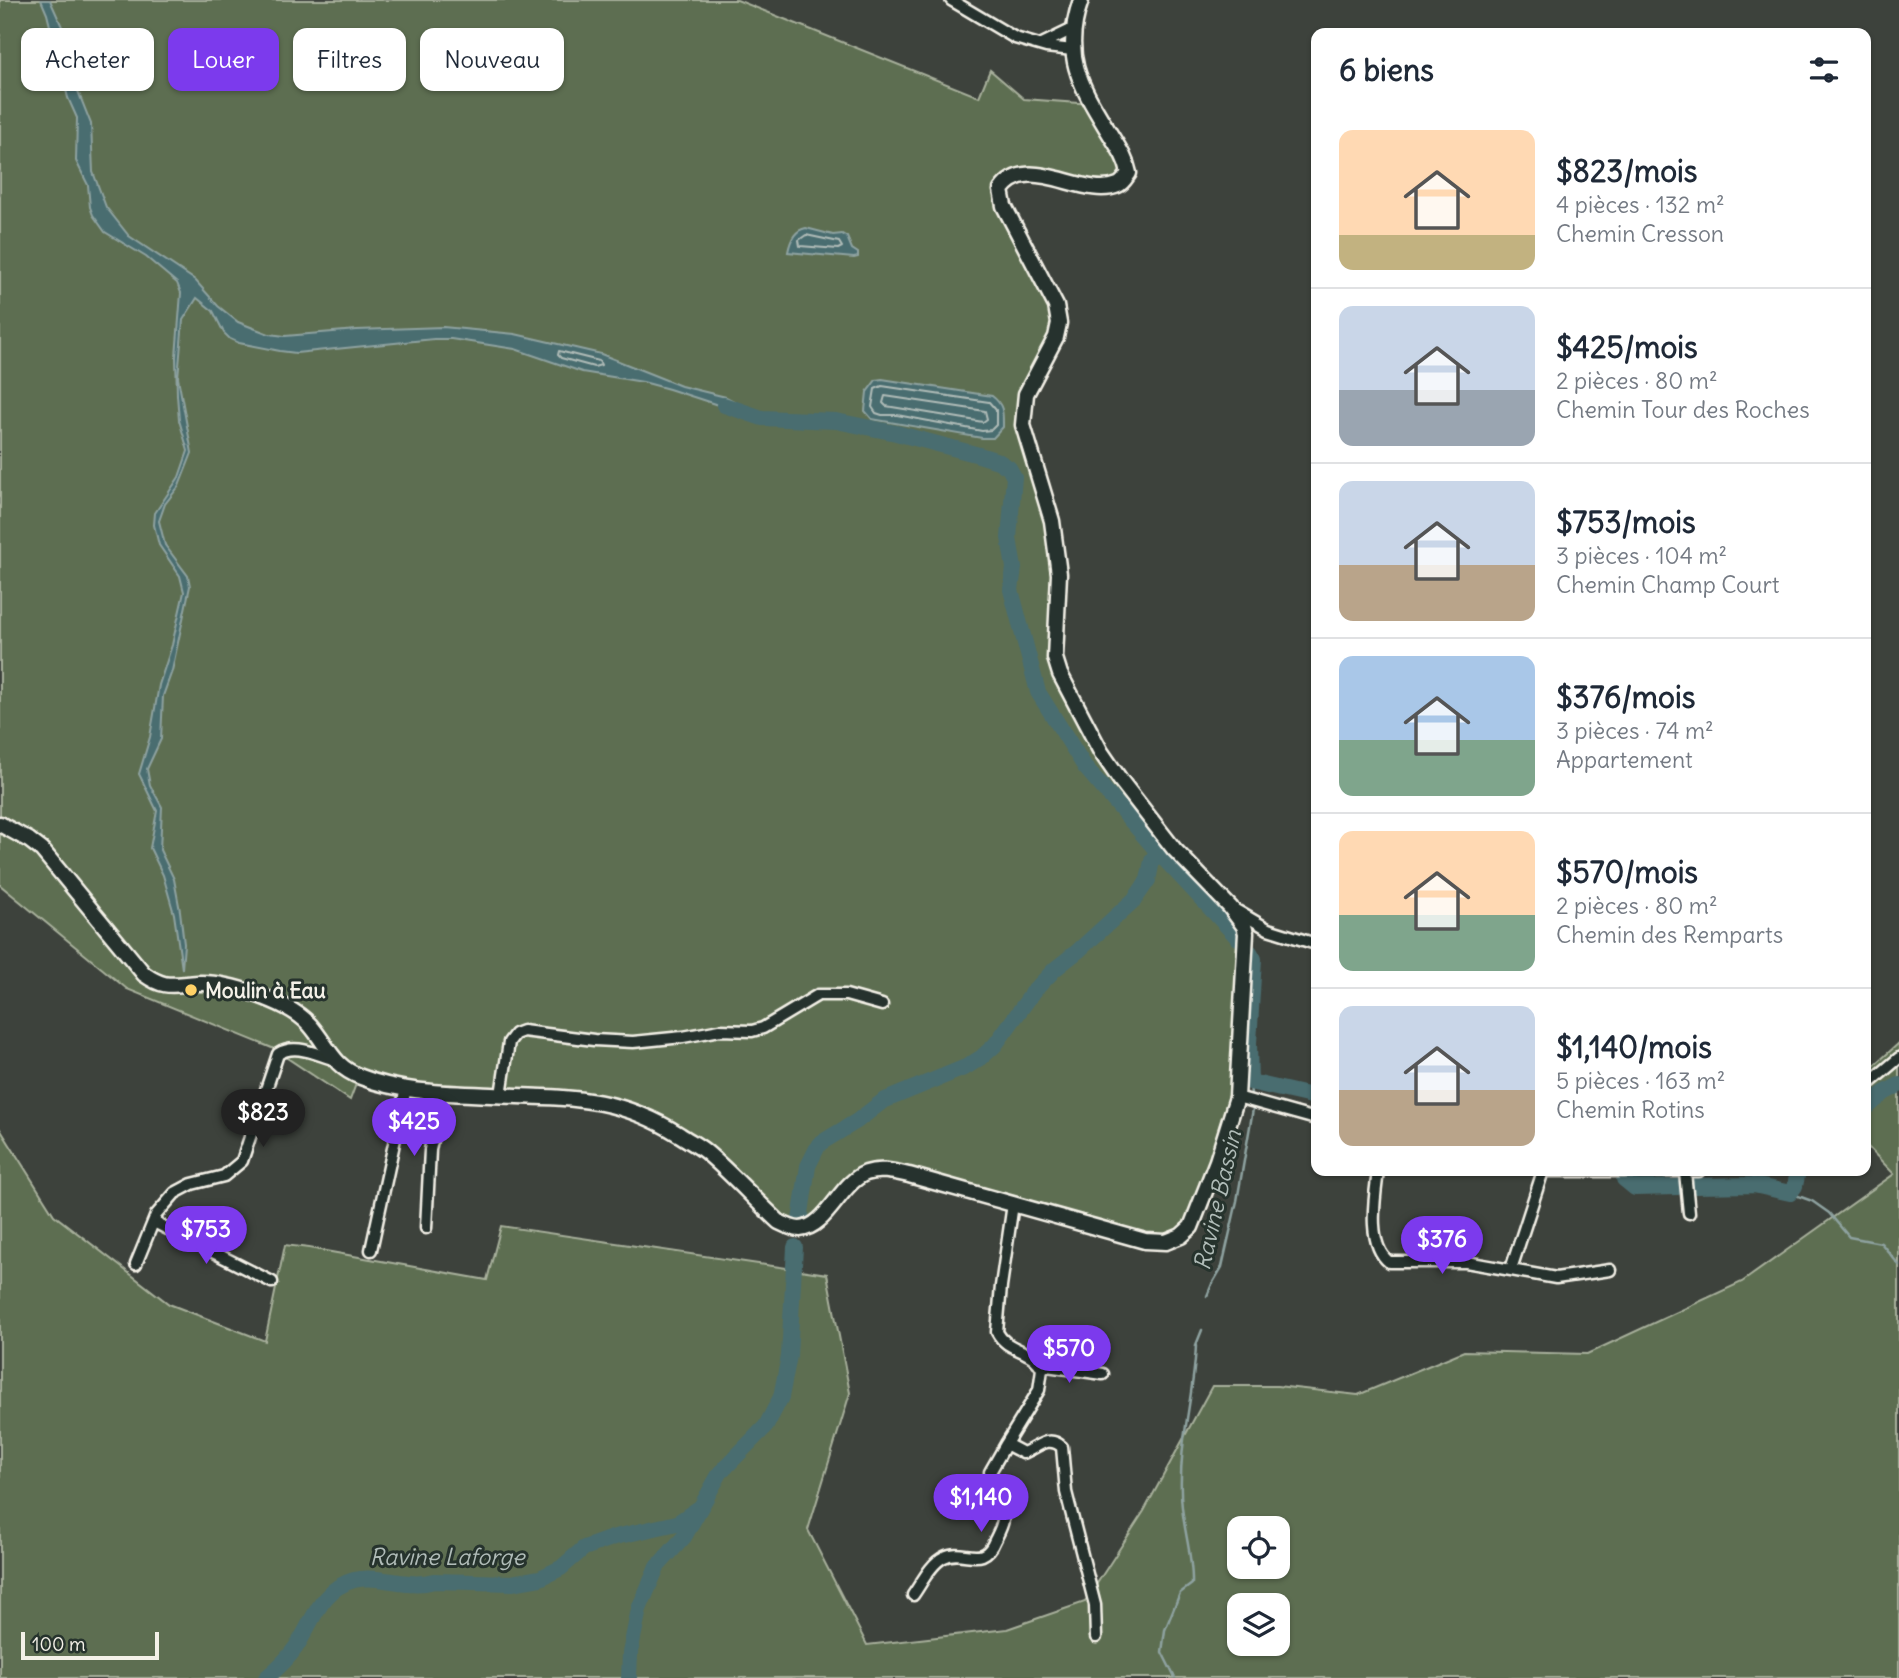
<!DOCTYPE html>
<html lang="fr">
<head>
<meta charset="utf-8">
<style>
	body { margin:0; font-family:Delius,sans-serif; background:#f6f6f7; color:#1f2937; height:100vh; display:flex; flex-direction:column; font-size:26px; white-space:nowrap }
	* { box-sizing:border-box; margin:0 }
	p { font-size:23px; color:#747a83 }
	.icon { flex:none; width:38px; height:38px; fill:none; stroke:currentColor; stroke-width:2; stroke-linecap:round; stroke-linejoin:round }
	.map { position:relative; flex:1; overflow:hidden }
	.panel { position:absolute; left:1311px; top:28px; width:560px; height:1148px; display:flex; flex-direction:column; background:#fff; border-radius:14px; box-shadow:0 2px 5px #0004 }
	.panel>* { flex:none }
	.banner { position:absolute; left:21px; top:28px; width:665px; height:63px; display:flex; gap:14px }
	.tools { position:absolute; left:1227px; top:1516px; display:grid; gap:14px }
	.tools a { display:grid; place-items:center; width:63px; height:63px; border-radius:14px; background:#fff; box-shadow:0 2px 5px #0004; font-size:35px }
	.scale { position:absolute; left:21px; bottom:18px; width:138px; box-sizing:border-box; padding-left:7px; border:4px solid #f4f1e8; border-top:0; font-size:19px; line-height:24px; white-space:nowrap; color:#f4f1e8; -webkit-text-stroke:5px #26332d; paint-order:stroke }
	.price { position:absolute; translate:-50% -60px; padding:0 16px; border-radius:24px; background:#7c3aed; color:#fff; font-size:23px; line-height:46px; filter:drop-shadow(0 2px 4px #0008) }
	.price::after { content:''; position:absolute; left:50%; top:42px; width:21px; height:16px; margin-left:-10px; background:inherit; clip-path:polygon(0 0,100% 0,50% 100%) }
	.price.current { background:#222; color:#fff }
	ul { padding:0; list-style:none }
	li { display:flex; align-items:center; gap:21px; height:175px; padding:0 28px }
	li+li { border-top:2px solid #e0e1e3 }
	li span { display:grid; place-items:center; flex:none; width:196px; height:140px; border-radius:14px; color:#555 }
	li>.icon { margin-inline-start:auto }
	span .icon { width:84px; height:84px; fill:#fffc; stroke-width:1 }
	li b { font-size:30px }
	h2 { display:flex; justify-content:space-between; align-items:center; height:84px; padding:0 28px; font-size:30px }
	.tag { padding:0 24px; border-radius:14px; background:#fff; box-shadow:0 2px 5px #0004; font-size:24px; line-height:63px }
	.tag.current { background:#7c3aed; color:#fff }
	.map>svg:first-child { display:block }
</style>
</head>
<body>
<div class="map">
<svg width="1899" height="1678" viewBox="0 0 1899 1678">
	<rect width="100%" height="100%" fill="#3d423c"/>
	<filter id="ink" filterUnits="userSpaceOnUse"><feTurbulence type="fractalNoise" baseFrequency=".0143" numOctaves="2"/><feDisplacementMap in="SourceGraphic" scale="14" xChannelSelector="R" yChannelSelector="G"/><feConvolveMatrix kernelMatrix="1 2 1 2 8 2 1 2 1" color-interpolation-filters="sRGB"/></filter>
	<g filter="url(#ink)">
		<path fill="#5d6e51" stroke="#a8b09c" stroke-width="2" fill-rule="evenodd" d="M0,0H737L979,97L990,70L1024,99L1092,104L1127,161L1120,184L1045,175L1001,190L1059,323L1026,394L1023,425L1052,521L1055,658L1101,752L1244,926L1237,1097L1191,1227L1166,1242L990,1198L866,1173L819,1219L792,1228L705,1151L625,1107L442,1092L359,1076L350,1100L272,1048L127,989L0,885Z
			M1899,1043V1678H0V1129L54,1215L169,1304L265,1341L285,1245L309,1248L487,1280L501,1226L827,1274L850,1393L808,1530L867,1645L1007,1629L1085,1602L1144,1511L1212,1386H1277L1358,1395L1464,1351L1587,1354L1742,1282L1894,1174L1866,1145V1073ZM1239,1528H1278V1566H1239ZM1239,1605H1278V1643H1239Z"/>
		<path fill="#4a6d70" stroke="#8ea2a0" stroke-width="2" d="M41,0H50L68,40L74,81L91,124L93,172L106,207L129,236L195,280L218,306L238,322L269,334L285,336L357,330L443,327L515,334L601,354L681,386L726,397L734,401L744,413L737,414L721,406L669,389L643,382L582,372L515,349L451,339H434L296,353L280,351L239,343L230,339L224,333L213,311L197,298L183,320L178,378L192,453L179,486L165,504L159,521L165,545L188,576L190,586L172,671L163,696L161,739L147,769L150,785L162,807L160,850L174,879L180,911L184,944L182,969L174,914L163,875L150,848L157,811L139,774L150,737L159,685L172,645L184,592L180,576L159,545L154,525L155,513L179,477L188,451L179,420L177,395L176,357L181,293L177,283L171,278L146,257L105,232L93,215L90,207L88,185L76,161L77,118L68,98L47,14Z
			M806,228L833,235L842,234L847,237L852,249L858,253V257L854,258L788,252C790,241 795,230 806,228Z
			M882,379L992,396C1004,405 1003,413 1003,427L993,438H982L872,419L865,411L867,392L876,380Z"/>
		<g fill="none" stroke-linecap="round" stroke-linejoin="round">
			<path stroke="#b0bcb8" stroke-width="2" d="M806,235L839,242L842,247L838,249L800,246L799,240Z
				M559,351L599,361L601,365L594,367L561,358L558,355Z
				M882,386L989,402L996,410V425L991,430L982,431L897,415H882L876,413L872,407L875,389Z
				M885,396L985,411L987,419L983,422L886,406L883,403Z"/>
			<path stroke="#8ea2a0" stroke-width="2.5" d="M1250,1082L1251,1095
				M1790,1193L1812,1201L1829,1213L1849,1237L1881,1243L1899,1265
				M1207,1296L1212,1284L1222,1267L1237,1201L1253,1109
				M1175,1678L1162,1652L1165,1630L1180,1593L1192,1584C1193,1553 1181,1523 1181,1492C1179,1442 1194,1395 1196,1345L1202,1330"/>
			<path stroke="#4a6d70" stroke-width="16" d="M724,405L762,418L836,421L896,433L979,455L998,461L1009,468L1014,477L1009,538L1014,568L1011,590L1038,692L1085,767L1157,851L1238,938
				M1250,952L1254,959L1249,1043L1250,1082L1316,1097
				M1866,1108L1884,1093L1899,1085
				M1624,1179L1635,1188L1678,1187
				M1695,1186L1754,1185L1790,1193L1795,1186L1798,1171
				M800,1220L808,1166L819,1144L857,1121L883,1101L966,1067L982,1057L995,1045L1034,991L1055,969L1078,951L1135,899L1148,880L1152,861L1157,851
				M266,1678C277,1669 288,1659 296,1647C313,1622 320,1589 354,1580C381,1574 408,1589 434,1581L512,1583L540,1578L561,1568L584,1548L615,1537L677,1523L699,1508
				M629,1678L630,1653L639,1609L657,1567L684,1537L720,1473L766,1426L781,1397L789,1356L795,1247"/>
			<g stroke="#f4f1e8" stroke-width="15">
				<path id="street" d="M951,0L1015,38L1046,47L1073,50
					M1040,45L1073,29
					M1234,909L1268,929L1316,944
					M1866,1086L1899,1058
					M501,1095L509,1042L515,1034L523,1031L594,1040L633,1042L683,1037L720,1030L752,1031L763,1028L818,995H846L882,1005
					M1237,1097L1316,1119
					M1378,1171C1375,1196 1366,1244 1389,1262H1466L1556,1278L1610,1270
					M1543,1171H1699
					M1685,1172L1689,1213
					M1013,1204L1001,1286L997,1332C1008,1353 1033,1348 1042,1369L1039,1390L1006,1444L1023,1453C1037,1448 1048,1434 1062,1447L1066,1492L1095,1605L1096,1637
					M154,1222L272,1282
					M426,1228L430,1150L442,1092
					M371,1250L406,1088
					M136,1264L156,1215L175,1193L192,1184L224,1176L242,1161L278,1054C295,1043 315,1054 333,1059
					M1511,1269L1543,1171
					M1040,1365L1103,1374
					M913,1595C921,1584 931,1563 944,1557C964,1547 983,1570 995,1540C998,1534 1002,1527 1003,1520C1003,1504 992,1488 990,1472L1006,1444"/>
			</g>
			<g stroke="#f4f1e8" stroke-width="19">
				<path id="secondary" d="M0,824L29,840L42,850L144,974C166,990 174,984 198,983C217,982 238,988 255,994C274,1001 297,1010 310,1025C329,1047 332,1066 361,1077C401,1093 449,1093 491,1095C564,1098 615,1094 680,1135C689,1141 699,1146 706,1152C732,1174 754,1199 779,1222C785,1225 793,1229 800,1229C827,1227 840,1183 866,1173C880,1168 895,1172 909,1175L1145,1241L1166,1242L1181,1236L1191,1227L1217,1161L1237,1097L1246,933L1244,926L1230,907L1174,849L1121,781L1101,752L1060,674L1055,658L1059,574L1052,521L1023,425L1026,394L1056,337L1059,323L1056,306L1004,206L1001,190C1028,151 1083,200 1118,185C1123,183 1126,177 1129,173C1126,158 1118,147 1110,134C1081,86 1061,57 1081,0"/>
			</g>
			<use href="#street" stroke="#26332d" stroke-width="10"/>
			<use href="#secondary" stroke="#26332d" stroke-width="14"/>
		</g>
	</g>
	<circle fill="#ffd166" stroke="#26332d" stroke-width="2.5" cx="191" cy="990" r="7"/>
	<g text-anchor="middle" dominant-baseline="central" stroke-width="6" stroke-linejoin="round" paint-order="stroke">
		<g font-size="21" font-weight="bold" fill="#f4f1e8" stroke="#26332d" text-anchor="start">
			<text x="205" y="990">Moulin à Eau</text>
		</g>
		<g font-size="23" font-style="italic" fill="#b0bcb8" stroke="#26332d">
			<text transform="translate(1217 1200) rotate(-77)">Ravine Bassin</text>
			<text x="447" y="1556">Ravine Laforge</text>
		</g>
	</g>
</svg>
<div class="tools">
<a><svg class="icon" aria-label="locate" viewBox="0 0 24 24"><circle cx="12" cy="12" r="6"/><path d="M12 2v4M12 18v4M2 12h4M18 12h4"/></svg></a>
<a><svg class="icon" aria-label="layers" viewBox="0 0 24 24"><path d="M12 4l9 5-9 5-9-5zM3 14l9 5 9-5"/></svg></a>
</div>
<div class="scale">100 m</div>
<b class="price current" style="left:263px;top:1149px">$823</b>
<b class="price" style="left:414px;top:1158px">$425</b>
<b class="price" style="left:206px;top:1266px">$753</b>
<b class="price" style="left:1442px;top:1276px">$376</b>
<b class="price" style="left:1069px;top:1385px">$570</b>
<b class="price" style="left:981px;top:1534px">$1,140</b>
<div class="banner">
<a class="tag">Acheter</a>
<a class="tag current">Louer</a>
<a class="tag">Filtres</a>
<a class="tag">Nouveau</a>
</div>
<section class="panel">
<h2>6 biens<svg class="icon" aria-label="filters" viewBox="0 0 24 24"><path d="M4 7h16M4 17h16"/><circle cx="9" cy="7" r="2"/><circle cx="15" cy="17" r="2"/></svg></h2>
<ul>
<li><span style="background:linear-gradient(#ffd9b3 75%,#c2b280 0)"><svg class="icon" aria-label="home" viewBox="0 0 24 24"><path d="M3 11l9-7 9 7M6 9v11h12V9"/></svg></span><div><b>$823/mois</b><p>4 pièces · 132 m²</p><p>Chemin Cresson</p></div></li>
<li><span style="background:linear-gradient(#c9d6e8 60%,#9aa5b1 0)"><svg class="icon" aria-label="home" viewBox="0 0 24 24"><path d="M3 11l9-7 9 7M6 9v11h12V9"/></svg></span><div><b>$425/mois</b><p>2 pièces · 80 m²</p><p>Chemin Tour des Roches</p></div></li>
<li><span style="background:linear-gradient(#c9d6e8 60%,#b9a48a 0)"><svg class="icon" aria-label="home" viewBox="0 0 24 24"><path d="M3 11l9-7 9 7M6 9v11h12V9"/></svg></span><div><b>$753/mois</b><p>3 pièces · 104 m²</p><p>Chemin Champ Court</p></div></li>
<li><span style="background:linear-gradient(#a9c7e8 60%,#7fa58c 0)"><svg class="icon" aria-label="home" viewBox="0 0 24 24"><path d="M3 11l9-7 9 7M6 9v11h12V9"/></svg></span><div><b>$376/mois</b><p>3 pièces · 74 m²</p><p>Appartement</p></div></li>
<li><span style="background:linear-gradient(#ffd9b3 60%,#7fa58c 0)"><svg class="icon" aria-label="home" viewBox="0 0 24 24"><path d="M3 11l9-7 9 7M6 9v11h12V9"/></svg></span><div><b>$570/mois</b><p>2 pièces · 80 m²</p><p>Chemin des Remparts</p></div></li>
<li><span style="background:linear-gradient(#c9d6e8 60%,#b9a48a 0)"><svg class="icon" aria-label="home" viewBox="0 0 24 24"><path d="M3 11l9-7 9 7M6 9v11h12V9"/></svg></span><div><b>$1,140/mois</b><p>5 pièces · 163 m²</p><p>Chemin Rotins</p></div></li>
</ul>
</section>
</div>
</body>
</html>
